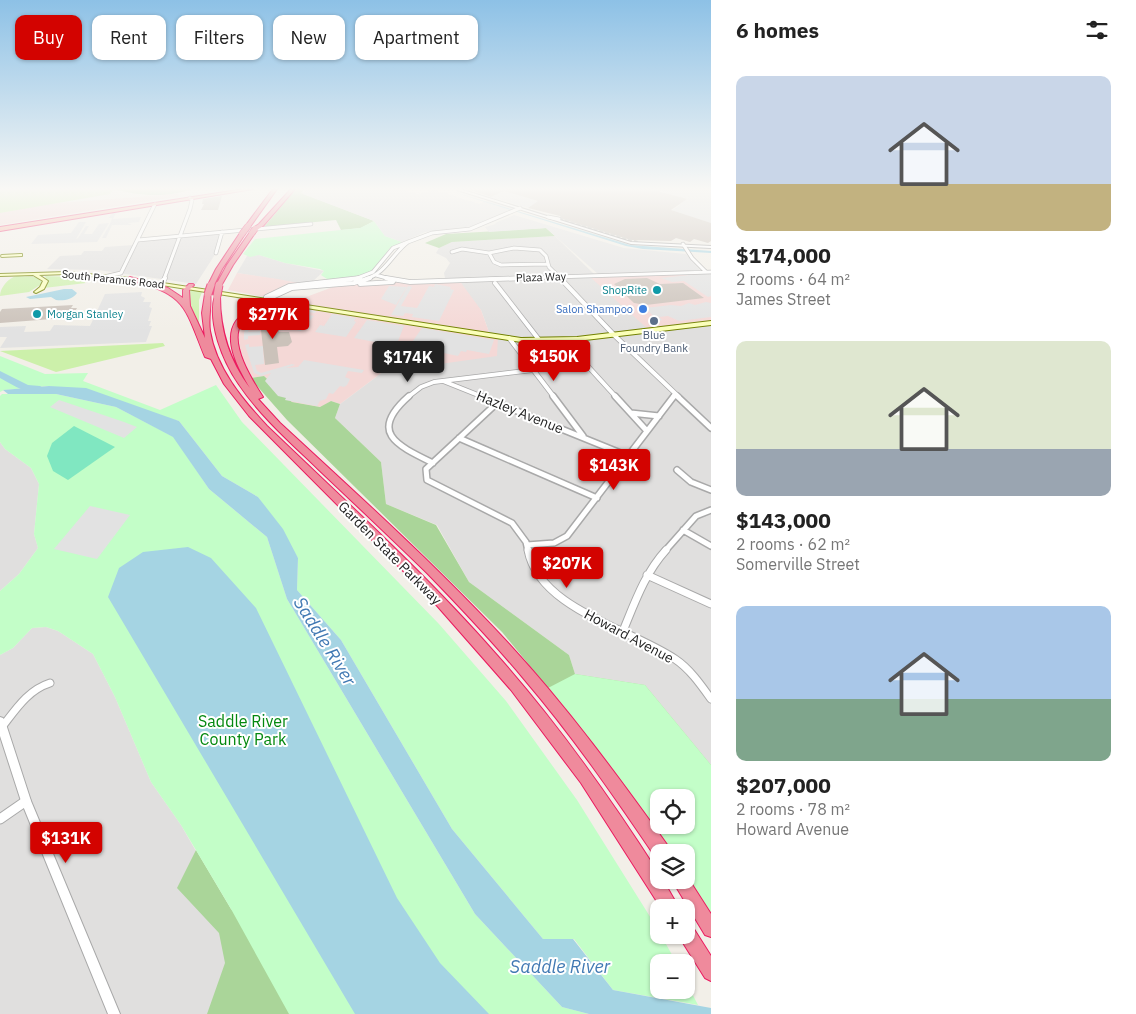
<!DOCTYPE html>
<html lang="en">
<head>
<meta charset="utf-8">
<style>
	body { margin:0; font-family:"IBM Plex Sans",sans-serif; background:#f6f6f6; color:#222; height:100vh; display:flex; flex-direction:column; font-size:19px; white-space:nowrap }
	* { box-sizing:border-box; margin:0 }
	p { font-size:16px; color:#767676 }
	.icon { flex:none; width:28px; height:28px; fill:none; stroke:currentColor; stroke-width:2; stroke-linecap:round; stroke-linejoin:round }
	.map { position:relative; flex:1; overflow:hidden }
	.sheet { display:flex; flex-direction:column; background:#fff; width:425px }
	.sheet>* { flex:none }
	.top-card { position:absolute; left:15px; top:15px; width:475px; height:45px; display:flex; gap:10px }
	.buttons { position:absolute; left:650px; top:789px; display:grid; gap:10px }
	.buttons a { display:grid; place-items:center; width:45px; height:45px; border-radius:10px; background:#fff; box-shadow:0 1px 4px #0004; font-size:25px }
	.price { position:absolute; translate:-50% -42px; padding:0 11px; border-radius:5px; background:#d30300; color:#fff; font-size:16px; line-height:32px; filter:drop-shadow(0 1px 2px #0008) }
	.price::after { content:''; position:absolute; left:50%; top:30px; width:15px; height:11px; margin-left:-8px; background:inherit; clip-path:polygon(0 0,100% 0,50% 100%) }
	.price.selected { background:#222; color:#fff }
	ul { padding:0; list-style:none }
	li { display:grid; align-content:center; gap:10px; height:265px; padding:0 25px }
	li span { display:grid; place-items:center; height:155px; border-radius:10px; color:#555 }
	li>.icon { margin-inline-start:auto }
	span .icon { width:90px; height:90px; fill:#fffc; stroke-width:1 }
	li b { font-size:21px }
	h2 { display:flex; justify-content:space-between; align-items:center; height:60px; padding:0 25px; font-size:21px }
	.tag { padding:0 18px; border-radius:10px; background:#fff; box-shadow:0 1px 4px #0004; font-size:18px; line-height:45px }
	.tag.selected { background:#d30300; color:#fff }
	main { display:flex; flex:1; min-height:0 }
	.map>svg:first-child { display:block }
</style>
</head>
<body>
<main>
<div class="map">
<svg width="711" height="1014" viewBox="0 0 711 1014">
	<rect width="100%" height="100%" fill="#f2efe8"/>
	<path fill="#e0dfde" d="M222,232L216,253L196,284L98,270L47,269L60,256L81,255L84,251H102L105,247L134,245L138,240Z
		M555,236L596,276L711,324V765L645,685L575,674L569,655L469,582L437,525L386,504L381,462L335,418L340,404L404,356L490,335L481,310L445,278L444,273L450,263L446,258L436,253L439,248L452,242Z
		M259,255L285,263L324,271L312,282L298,283L237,273L247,256Z
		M0,442L5,449L31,468L39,484L34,534L38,548L19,574L0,591Z
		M46,627L58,631L93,654L115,697L151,782L181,825L289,1014H0V655L13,648L32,628Z"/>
	<path fill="#f4d8d6" d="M177,194L181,196L0,225V213L45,204Z
		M237,273L278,279L298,283L279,288L266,297L228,290Z
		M711,273V324L650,331L589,276Z
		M459,280L481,310L490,335L498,337L497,356L440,364L428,351L404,356L340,404L331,401L321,407L292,402L264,376L250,378L241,365L236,333L245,317L267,307L290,303L341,284Z"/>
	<path fill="#ccf0aa" d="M0,189H114L110,194L0,213Z
		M17,276L37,277L43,283L29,292L0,296C0,288 8,278 17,276Z
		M45,276L74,277L86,283L44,288L47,282Z
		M192,290L202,292L199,300V330L188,305V291Z
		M163,343L165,346L56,372L0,351Z"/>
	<path fill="#aad599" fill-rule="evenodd" d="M114,189H192C168,198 138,196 114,189Z
		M296,189H305L301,193L374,221L361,228L341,230L336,220L264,227Z
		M546,228L555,236L452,242L439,248L425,243L446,234Z
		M264,376L292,402L320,407L331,401L340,404L335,418L381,462L386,504L436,525L469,582L569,655L575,674L645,685L711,765L686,852H672L548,688L502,632L287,420L250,378ZM659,798H686V825H659Z
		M196,850L231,909L355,1014H207L225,963L219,933L177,888Z"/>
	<path fill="#c3fec8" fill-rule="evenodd" d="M374,221L385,236L402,242L389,249L378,267L363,276L330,281L321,275L324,271L320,269L285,263L259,255L250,257L243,254L255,239L360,228Z
		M0,356L45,374L88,373L83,381L160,410L216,385L242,422L439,624L506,701L577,800L659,931V935H661L676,962H659V990H686V982L698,1005L613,990L574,939H543L452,829L341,640L297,590L298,558L258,497L222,476L179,421L49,386L4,390L0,392Z
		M2,394H56L116,407L174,437L209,489L267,537L287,599L475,914L562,1007L589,1014H289L231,909L181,825L151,782L115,697L93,654L58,631L46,627L32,628L13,648L0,655V591L19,574L38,548L34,534L39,484L31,468L5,449L0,442V396Z
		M575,674L645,685L711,765V923L686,880V852H662L548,688ZM659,798H686V825H659Z"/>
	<path fill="#80e7c1" d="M74,426L115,447L68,480L53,471L47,456L52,443Z"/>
	<path fill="#e2e2e2" d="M306,189H401L417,194L436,190L479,204L489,200L514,208L474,226L425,232L402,242L385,236L374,221L303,194Z
		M651,189L711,190V223L676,213L672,210L680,205L678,204L682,203L670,194Z
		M504,191L540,202L529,208L491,197Z
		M112,213H116L113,219L141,217L139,222L128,223L132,225H112L106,238H102L110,224L112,218H109Z
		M514,215L624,248L686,254L701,271L598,274L546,228L489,232L485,227L496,224L495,223Z
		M79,222H86L76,239L78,238L86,226H89L84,234H92L99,224L109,223L97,242L31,244L38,235L71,233Z
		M709,273L711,274V296L708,297L684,281L672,282L661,278Z
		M435,284L451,287L450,289L454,290L439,321L412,317L413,314L405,313L403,316L391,315L408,286L412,287L401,306L417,308L429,286L434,287Z
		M389,286L407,287L396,305L381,299Z
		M142,292L141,296L145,298L143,302H151L149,307L152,308L148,321H151L149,326H152L146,342L0,348L7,337H0V327L26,326L24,332L50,331L54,325L90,326L105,294Z
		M706,302L711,303V317L679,321L668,316L659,317L662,320L659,321L645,308L671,305L681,306L689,303L695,305Z
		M284,306L316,311L315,313L284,308L275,311L282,315L286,312L297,314L289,322L277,320L281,315L263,321L257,317L253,318L248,332L260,331V335L248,336V339L244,340V333L250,317Z
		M299,313L314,316L301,331L285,328Z
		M332,314L356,318L354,321L356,322L346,337L315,332L320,325L324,326Z
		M367,320L404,326L396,346L354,338Z
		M422,328L494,340L489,354L467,350L466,352L461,351L458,356L439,352L440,348L420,345L417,349L408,348Z
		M249,344V347L263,346L264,364L255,365L257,371L261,373L292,364L295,365L286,368L298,367L304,360L364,370L362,373L348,371L345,377L350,379L347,385L344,387L340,386L333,394L329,393L326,399L320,401L317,406L285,400L286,398L278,396L265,381L271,373L261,376L254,373L245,345Z
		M59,400L124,422L137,427L124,438L50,407Z
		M90,506L130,515L97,559L54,549Z"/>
	<path fill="#a5d4e3" d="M444,189L630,245L711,251V253L643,249L626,246Z
		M64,289H72L77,293C72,300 63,301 56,300L51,297L30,299L26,297Z
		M49,386L86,388L179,421L222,476L258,497L283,529L298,558L297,590L341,640L452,829L543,939H573L613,990L711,1008V1014H589L562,1007L475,914L287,599L267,537L209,489L173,437L116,407L56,394H8L3,390Z
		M188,547L211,558L256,608L397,898L440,963L489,1014H355L108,597L119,568L143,552Z"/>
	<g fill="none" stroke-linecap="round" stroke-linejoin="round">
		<path fill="#a5d4e3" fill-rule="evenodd" d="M0,371L28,385L40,386L45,389C32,399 12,384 0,378Z"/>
	</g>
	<path fill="#cbc2ba" d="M468,189H650L687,199L671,210L711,223V241L708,243L694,239L690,242L676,238L671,241L631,240L562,219L560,216L528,208L538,201L504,191L491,197Z
		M222,196L218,210H201L204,204H202L203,199Z
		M647,278L660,284L683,283L704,298L646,305L634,303L614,284L625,279Z
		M73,305L71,308H77L73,315H67L65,318L0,323V312L2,309Z
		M277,320L279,332H289L292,342L288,346L277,347L279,363L265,365L261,330H257L256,322Z"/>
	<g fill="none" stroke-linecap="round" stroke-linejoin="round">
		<path stroke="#c8c6c0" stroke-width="4" stroke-dasharray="4 2" stroke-linecap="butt" d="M559,219L638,243"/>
		<g stroke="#a9a9a9" stroke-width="4.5">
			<path id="minor-far4" d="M548,217L559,219
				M138,240L311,224
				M408,242L432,233L470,229L520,208
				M683,244L692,258L706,272
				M452,252L462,249L489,253
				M216,253L222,232
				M489,253L514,248L540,250L546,256L549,267L561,279
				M489,253L494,262L501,265L548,264
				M376,275L390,279
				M108,276L121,273L155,204
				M164,279L190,209L192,200L190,198
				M355,279L373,272L393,248L408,242
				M366,279C386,273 392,254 408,242
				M489,279L711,272"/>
		</g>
		<g stroke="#a9a9a9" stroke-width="5.5">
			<path id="minor-far3" d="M360,278L289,286L266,297V300L292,288L354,283L370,278
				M386,278L410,282L527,278
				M560,278L614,335L679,397
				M164,280L165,278
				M495,283L540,341
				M360,284L393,282
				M509,338L554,397
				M564,340L616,397
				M443,381L483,397
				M408,397L421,387L434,382L533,370
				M673,397L675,394"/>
		</g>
		<g stroke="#a9a9a9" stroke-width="8">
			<path id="minor-far2" d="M409,396C368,432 396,445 433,463
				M480,396L628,456
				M553,396L583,436
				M615,396L647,431
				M677,396L711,428
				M497,403L426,469L427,480L512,523L526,542L528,551
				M631,413L659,416
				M459,438L597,498
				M677,470L691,482L711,490
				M683,530L711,546
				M527,545L554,543L567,536L674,396
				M665,551L696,516L711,510"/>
		</g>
		<g stroke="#a9a9a9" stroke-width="9">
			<path id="minor-far1" d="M528,550C539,609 631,629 675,659C690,669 701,685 711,699
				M647,575L711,604
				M623,631C635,602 645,573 666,550
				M2,727C16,709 28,690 50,683"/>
		</g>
		<g stroke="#a9a9a9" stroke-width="11">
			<path id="minor" d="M0,819L26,801"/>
		</g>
		<g stroke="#a9a9a9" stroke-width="2">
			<path id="tertiary" d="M457,189H460L631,242L711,246V248L631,244L457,190Z
				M0,717L3,718L5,721L31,801L120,1014H108L21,801L0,736Z"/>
		</g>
		<g stroke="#728100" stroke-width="2">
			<path id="secondary" d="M20,254H22V256L2,257L0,256L2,255Z
				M67,272L130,278L521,338L577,337L711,321V325L577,341L521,342L130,280L67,274L39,275L48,281L44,289L36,293L34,292L40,287L43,281L33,275L0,276V274Z"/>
		</g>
		<g stroke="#eb1a5f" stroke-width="2">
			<path id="trunk" d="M244,189H253L0,231V227Z"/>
		</g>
		<g stroke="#eb1a5f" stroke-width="2">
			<path id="motorway" d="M273,189H277L250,227H246V225Z
				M291,189H295L263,226L257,230H253V228L259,224Z
				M250,232L255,233L233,265L221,286H217L216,285L227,265Z
				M240,233L245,234L222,269L214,285L209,286L208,285L216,269Z
				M130,277L168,288L183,298V290L189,284H193L194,285L189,290L190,306L205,338L202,313L205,294L210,293C212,303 208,318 210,331C216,368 242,399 267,426C344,500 424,572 495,653C556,721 609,796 659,874V880H663L679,908H661L581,783L511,690L432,600L249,416L224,384L211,359L205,357C184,305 186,294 128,280L127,279Z
				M215,295L220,296C220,331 229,360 250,388C240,371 222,341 236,321C243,312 254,305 264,299L269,300L260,308L292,302L293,303L290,305L259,312L256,310C251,314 244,318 241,324C229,344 252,380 263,397L258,399L280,423C358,495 437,566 509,644C567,707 618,776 668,846L670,852H659V858H656C614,796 572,735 524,679C493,642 460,607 427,573C391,538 354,503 318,469C290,442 260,416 238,383C223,361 207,322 215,295Z
				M686,875L711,914V937L705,935L672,880H686Z
				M686,924L692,926L711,956V981L705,978L680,938L679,935H686Z"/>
		</g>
		<use href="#minor-far4" stroke="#fff" stroke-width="3"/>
		<use href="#minor-far3" stroke="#fff" stroke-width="4"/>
		<use href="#minor-far2" stroke="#fff" stroke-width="5"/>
		<use href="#minor-far1" stroke="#fff" stroke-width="7"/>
		<use href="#minor" stroke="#fff" stroke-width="9"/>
		<use href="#tertiary" fill="#fff" fill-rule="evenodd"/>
		<use href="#secondary" fill="#fbffb9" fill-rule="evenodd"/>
		<use href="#trunk" fill="#f7b09e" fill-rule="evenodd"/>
		<use href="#motorway" fill="#ef8a9c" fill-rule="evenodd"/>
		<g stroke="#eb1a5f" stroke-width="7" stroke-linecap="butt">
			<path id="motorway-bridge-far1" d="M252,233L255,229
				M242,234L248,226"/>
		</g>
		<g stroke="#eb1a5f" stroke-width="9" stroke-linecap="butt">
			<path id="motorway-bridge" d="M208,294L211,285
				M217,296L219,285"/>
		</g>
		<use href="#motorway-bridge-far1" stroke="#ef8a9c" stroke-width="5.5"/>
		<use href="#motorway-bridge" stroke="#ef8a9c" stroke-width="7"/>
	</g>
	<linearGradient id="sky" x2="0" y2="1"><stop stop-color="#8dc1e6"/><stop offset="0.57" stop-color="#f9f8f5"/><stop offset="1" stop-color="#f9f8f5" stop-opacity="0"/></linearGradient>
	<rect width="711" height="331" fill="url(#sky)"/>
	<g fill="#0f9aa8" stroke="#fff" stroke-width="2">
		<circle cx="657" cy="290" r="5"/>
		<circle cx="37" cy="314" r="5"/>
	</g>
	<circle fill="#3f7fe0" stroke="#fff" stroke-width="2" cx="643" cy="309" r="5"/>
	<circle fill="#5c6f8a" stroke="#fff" stroke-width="2" cx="654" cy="321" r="5"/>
	<g text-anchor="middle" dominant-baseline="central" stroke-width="4" stroke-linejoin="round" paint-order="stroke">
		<g font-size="11" fill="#222" stroke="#fff">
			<text transform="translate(541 277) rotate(-2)">Plaza Way</text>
			<text transform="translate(113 279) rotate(6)">South Paramus Road</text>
		</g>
		<g font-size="11" fill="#0d838f" stroke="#fff" text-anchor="end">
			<text x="647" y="290">ShopRite</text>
			<text x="47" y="314" text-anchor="start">Morgan Stanley</text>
		</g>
		<g font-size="11" fill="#366cbe" stroke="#fff" text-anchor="end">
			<text x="633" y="309">Salon Shampoo</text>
		</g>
		<g font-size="11" fill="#4e5e75" stroke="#fff">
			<text x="654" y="335">Blue<tspan x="654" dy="13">Foundry Bank</tspan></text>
		</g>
		<g font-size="14" fill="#222" stroke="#fff">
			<text transform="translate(520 412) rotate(22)">Hazley Avenue</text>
			<text transform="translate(390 553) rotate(45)">Garden State Parkway</text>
			<text transform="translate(629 636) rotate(28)">Howard Avenue</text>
		</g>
		<g font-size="16" fill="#03880f" stroke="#fff">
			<text x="243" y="721">Saddle River<tspan x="243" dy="18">County Park</tspan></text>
		</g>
		<g font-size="18" font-style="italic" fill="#4179b3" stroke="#fff">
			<text transform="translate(325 641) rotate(58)">Saddle River</text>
			<text x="560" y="966">Saddle River</text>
		</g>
	</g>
</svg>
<div class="buttons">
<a><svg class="icon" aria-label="locate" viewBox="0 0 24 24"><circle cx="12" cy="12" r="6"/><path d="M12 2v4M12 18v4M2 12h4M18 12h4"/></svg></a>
<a><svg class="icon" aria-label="layers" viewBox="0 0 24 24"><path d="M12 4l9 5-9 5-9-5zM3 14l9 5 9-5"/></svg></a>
<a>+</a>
<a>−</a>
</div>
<b class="price" style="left:273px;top:340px">$277K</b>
<b class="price" style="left:554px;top:382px">$150K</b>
<b class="price selected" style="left:408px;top:383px">$174K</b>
<b class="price" style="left:614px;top:491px">$143K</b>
<b class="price" style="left:567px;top:589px">$207K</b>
<b class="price" style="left:66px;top:864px">$131K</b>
<div class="top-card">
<a class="tag selected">Buy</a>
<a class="tag">Rent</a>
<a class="tag">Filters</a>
<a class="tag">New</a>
<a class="tag">Apartment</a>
</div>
</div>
<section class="sheet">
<h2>6 homes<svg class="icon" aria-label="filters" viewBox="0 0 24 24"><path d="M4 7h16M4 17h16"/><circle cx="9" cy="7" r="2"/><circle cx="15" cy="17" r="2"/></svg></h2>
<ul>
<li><span style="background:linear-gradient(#c9d6e8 70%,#c2b280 0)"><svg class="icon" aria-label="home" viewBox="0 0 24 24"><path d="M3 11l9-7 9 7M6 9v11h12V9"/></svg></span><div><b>$174,000</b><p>2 rooms · 64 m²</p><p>James Street</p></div></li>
<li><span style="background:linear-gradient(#dfe7d0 70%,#9aa5b1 0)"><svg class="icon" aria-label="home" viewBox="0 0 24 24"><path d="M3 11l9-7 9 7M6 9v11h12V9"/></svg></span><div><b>$143,000</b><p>2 rooms · 62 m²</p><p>Somerville Street</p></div></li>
<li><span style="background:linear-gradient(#a9c7e8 60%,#7fa58c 0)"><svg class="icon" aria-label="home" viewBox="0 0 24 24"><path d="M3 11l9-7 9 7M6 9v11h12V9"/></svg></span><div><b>$207,000</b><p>2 rooms · 78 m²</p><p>Howard Avenue</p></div></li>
</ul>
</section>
</main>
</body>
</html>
